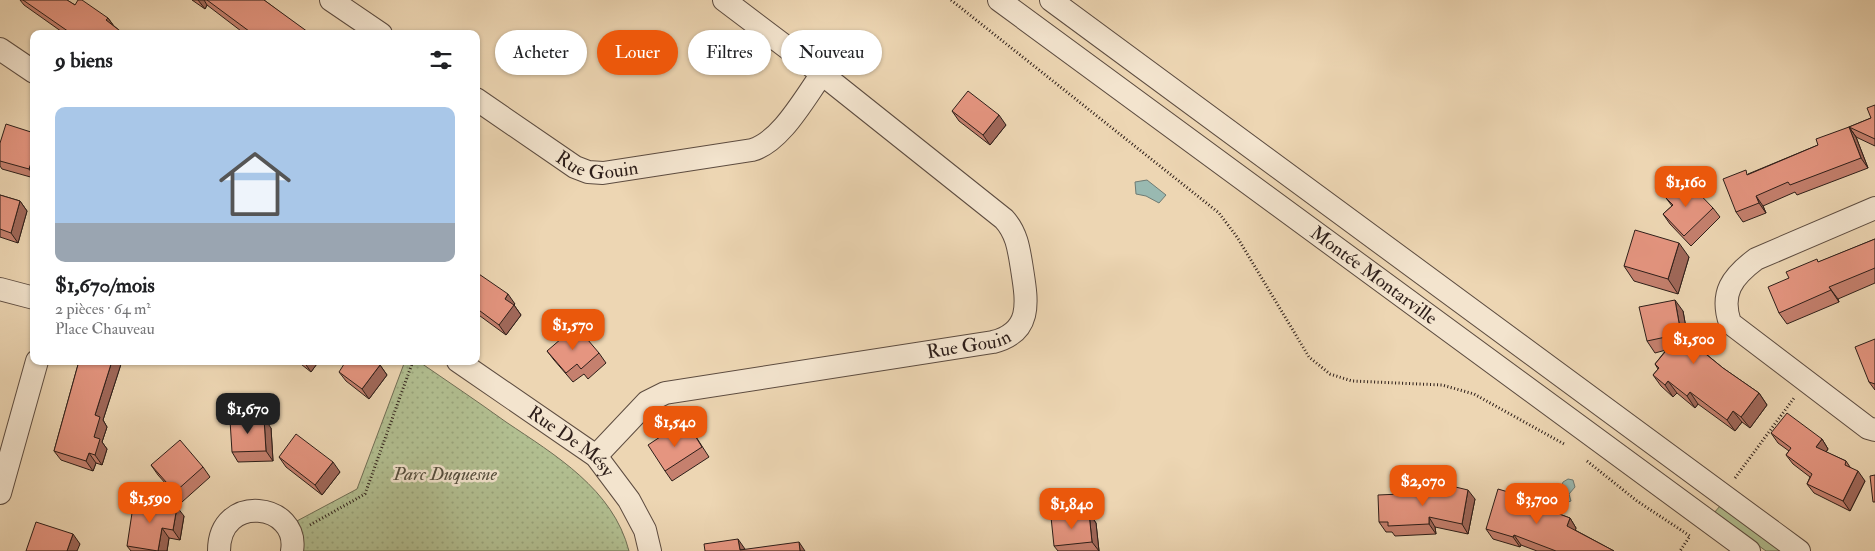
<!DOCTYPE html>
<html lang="fr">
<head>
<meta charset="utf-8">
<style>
	body { margin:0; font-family:"IM FELL Double Pica",serif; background:#f6f6f6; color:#202124; height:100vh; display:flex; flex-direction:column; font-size:19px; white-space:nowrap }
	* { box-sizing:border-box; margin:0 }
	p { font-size:16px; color:#757577 }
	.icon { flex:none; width:28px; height:28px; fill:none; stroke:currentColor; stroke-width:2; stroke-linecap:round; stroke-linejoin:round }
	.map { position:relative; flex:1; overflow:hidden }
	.panel { position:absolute; left:30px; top:30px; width:450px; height:335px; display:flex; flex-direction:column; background:#fff; border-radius:10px; box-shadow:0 1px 4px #0004 }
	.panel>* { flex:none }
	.guide { position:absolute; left:495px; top:30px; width:475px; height:45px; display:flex; gap:10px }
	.price { position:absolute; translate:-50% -42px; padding:0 11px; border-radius:10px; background:#ea580c; color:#fff; font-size:16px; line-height:32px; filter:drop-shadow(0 1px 2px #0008) }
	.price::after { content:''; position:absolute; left:50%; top:30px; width:15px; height:11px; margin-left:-8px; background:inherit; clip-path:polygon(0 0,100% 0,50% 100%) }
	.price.active { background:#222; color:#fff }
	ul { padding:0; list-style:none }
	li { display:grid; align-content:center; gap:10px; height:265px; padding:0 25px }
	li span { display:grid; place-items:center; height:155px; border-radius:10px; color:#555 }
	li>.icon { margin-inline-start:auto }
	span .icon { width:90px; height:90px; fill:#fffc; stroke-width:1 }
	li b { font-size:21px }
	h2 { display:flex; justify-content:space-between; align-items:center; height:60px; padding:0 25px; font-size:21px }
	.tag { padding:0 18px; border-radius:22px; background:#fff; box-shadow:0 1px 4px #0004; font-size:18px; line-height:45px }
	.tag.active { background:#ea580c; color:#fff }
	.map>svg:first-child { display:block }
</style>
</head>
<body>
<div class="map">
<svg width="1875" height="551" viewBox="0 0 1875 551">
	<defs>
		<pattern id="park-dots" width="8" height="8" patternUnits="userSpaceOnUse" patternTransform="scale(1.25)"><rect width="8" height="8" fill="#b2bf91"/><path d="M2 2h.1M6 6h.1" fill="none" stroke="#99a47c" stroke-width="1.8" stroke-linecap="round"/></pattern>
	</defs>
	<rect width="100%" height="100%" fill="#edd6b3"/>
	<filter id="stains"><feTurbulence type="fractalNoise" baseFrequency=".004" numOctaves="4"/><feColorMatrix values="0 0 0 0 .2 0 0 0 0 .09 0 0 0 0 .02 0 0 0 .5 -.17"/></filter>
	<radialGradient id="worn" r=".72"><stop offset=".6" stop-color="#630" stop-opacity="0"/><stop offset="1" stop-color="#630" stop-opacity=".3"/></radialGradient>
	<path fill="#b2bf91" stroke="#706e55" d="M1720,506L1782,551H1766L1714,513Z"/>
	<path fill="url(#park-dots)" stroke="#706e55" d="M405,361H418C447,381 477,401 506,422C555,455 613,489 629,551H302L295,522L357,489Z"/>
	<path fill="#99b9b1" stroke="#6e7b74" d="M1147,180L1166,195L1159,203L1146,196L1136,194L1135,182Z
		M1568,479L1573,480L1575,487L1569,494L1571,501L1562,504L1558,497L1563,482Z"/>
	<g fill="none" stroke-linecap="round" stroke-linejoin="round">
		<g stroke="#5d4c40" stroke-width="24">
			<g id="minor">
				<path d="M331,0L381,34"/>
				<path id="s1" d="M999,0L1749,551"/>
				<path d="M1051,0L1799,551"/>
				<path d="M0,49L34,72"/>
				<path id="s2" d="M476,99L575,167L588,172L603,173L752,150C781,142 805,97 822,74"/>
				<path d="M1875,208L1756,259C1732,277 1720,293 1730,323L1868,428L1875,430"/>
				<path d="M0,289L34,298"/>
				<path id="s3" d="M458,361L596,456L629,500L645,530L650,551"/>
				<path id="s4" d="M596,456L647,402L665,393L993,342C1033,332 1027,301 1022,269C1019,250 1017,233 1004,219L822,74L724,0"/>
				<path d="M0,493L37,361"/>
				<path d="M219,551C219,492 300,503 292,551"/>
			</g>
		</g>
		<path stroke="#2d1e19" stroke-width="3" stroke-dasharray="1 2.5" stroke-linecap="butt" d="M951,0L1219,213L1237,237L1309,357L1330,374L1352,381L1442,385L1474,394L1564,444
			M1587,461L1637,501L1690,536L1680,551
			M1735,478L1794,398
			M310,525L365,494L413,361"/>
		<use href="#minor" stroke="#f3e4ce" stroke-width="22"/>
	</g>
	<path fill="#c5806e" stroke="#2d1e19" d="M20,0H67L75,5L108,18L114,26L124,34H65L24,5Z
		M192,0H264L309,34H245L207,5L205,9Z
		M1875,105V146L1856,137L1849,127L1871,118Z
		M952,111L1006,125L990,145L959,121Z
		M1849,127L1856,137L1868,168L1797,195L1795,192L1763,206L1766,213L1743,222L1736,212L1748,174L1818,145Z
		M34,133V178L2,169L0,166V143Z
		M0,195L20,201L27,211L18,243L0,237Z
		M1666,198L1713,208L1720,217L1691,246L1670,224L1663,214L1672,206Z
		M1875,239V283L1838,299L1839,302L1787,324L1779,313L1789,278L1819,262Z
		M1689,257L1678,294L1634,281L1624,266Z
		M476,272L515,304L514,305L521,315L506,335L476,313Z
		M1683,311L1688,339L1723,368L1759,393L1767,405L1750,428L1742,422L1735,431L1698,404L1695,408L1677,393L1673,397L1661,386L1653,375L1658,369L1655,364L1666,350L1655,353L1647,341Z
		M1875,339V390L1869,382Z
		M547,351L599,353L606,363L588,379L584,374L573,382L554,360Z
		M79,361H122L103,420L107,427L102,442L107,449L102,465L96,463L93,471L61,460L54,451Z
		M297,361H319L311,372Z
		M380,365L387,375L369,399L346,381L339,372Z
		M689,426L709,457L672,481L665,471L670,438Z
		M271,428L273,461L238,462L232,452Z
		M1771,433L1822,439L1828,449L1826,452L1846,461L1850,467L1865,481L1850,511L1814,493L1807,484L1810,477L1793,464L1786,455L1789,451L1778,443Z
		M279,457L340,472L322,495L286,467Z
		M151,465L203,467L210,477L182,502L158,475Z
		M1525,497L1529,503L1570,518L1576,528L1575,530L1614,551H1537L1521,545L1520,547L1493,539L1486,529Z
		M1475,499L1468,534L1435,527L1436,534L1395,536L1392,532H1386L1379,522Z
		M1089,513L1096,523L1099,551H1058L1054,546Z
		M184,516L180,540L169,538L167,551H131L127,546Z"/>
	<path fill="#a0685a" stroke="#2d1e19" d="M198,0H204L207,5L205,9Z
		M108,18L115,28L106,20Z
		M999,115L1006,125L990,145L983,135Z
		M1849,127L1856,137L1868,168L1861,158Z
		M34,154V176L29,169Z
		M1756,196L1763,206L1766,213L1759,203Z
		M20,201L27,211L18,243L11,233Z
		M1679,243L1689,257L1678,294L1668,279Z
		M1829,287L1838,299L1839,302Z
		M508,294L515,304L514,305L521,315L506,335L499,325L505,299Z
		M1675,300L1683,311L1689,345L1681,334Z
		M112,361H122L103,420L107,427L102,442L107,449L102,465L95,455L94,437L95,415Z
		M304,361H319L311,372L304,362Z
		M380,365L387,375L369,399L362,389Z
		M1668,381L1677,393L1673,397L1665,385Z
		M1690,392L1698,404L1695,408L1687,396Z
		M1759,393L1767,405L1750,428L1741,417Z
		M1733,411L1742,422L1735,431L1727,420Z
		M264,418L271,428L273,461L266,451Z
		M1822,439L1828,449L1823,456L1816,447Z
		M89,453L96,463L93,471L86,461Z
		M333,462L340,472L322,495L315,485Z
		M1858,471L1865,481L1850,511L1843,501Z
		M1468,490L1475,499L1468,534L1462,524Z
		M1525,497L1532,506L1524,501Z
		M177,507L184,516L180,540L173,530Z
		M1089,513L1096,523L1099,551L1092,542Z
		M1429,517L1435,527L1436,534L1429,524Z
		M1570,518L1576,528L1574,536L1567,526Z
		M162,528L169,538L167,551H158Z
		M73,534L80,544L77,551H67Z
		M1514,535L1521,545L1520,547L1513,537Z
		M738,539L745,549L740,550Z
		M799,542L805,551H800Z"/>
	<path fill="#e59580" stroke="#2d1e19" d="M23,0H67L75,5L78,0H82L108,18L106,20L124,34H72Z
		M207,0H264L308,32L307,34H253Z
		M968,91L999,115L983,135L952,111Z
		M1875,105V139L1849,127L1871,118L1867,108Z
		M6,124L34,133V154L29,169L0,161V143Z
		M1849,127L1861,158L1790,185L1788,182L1756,196L1759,203L1736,212L1723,179L1746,170L1747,175L1818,145L1816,139Z
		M1685,179L1713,208L1684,236L1663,214L1673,205L1666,198Z
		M0,195L20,201L11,233L0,229Z
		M1635,230L1679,243L1668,279L1624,266Z
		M1875,239V268L1829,287L1831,290L1779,313L1768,287L1789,278L1786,272L1817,259L1818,262Z
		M476,272L508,294L505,299L514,305L499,325L476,308Z
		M1675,300L1681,334L1723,368L1759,393L1741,417L1733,411L1727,420L1690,392L1687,396L1668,381L1665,385L1653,375L1659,368L1655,364L1680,334L1647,341L1639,307Z
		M576,326L599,353L581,369L577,364L566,373L547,351Z
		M1875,339V384L1869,382L1855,347Z
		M79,361H112L95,415L100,417L94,437L100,439L95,455L89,453L86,461L54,451Z
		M346,361H375L380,365L362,389L339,372Z
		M1787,413L1822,439L1816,447L1846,461L1845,465L1858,471L1843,501L1807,484L1812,474L1786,455L1791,448L1771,433Z
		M264,418L266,451L232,452L230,420Z
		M689,426L702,447L665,471L648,445L666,433L669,438Z
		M296,434L333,462L315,485L279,457Z
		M180,440L203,467L175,492L151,465Z
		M1875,475V502H1873L1870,476Z
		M1447,485L1468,490L1462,524L1429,517V524L1388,526V522H1379L1378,495L1446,492Z
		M1498,489L1525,497L1524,501L1570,518L1567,526L1614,551H1556L1514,535L1513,537L1486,529Z
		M134,500L177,507L173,530L162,528L158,551L127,546Z
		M1089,513L1092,542L1054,546L1051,517Z
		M36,522L73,534L67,551H26Z
		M738,539L740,550L799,542L800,551H705L704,544Z"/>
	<g text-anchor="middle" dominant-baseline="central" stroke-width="5" stroke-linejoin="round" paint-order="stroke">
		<g font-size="19" fill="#2d1e19" stroke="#f3e4ce">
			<text stroke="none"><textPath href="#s2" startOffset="142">Rue Gouin</textPath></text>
			<text stroke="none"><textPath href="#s1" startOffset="465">Montée Montarville</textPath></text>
			<text stroke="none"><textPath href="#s4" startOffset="402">Rue Gouin</textPath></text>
			<text stroke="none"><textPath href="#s3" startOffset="139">Rue De Mésy</textPath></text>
		</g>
		<g font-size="19" font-style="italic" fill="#554e3d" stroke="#f3e4ce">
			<text x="445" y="474">Parc Duquesne</text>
		</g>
	</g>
	<rect width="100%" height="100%" filter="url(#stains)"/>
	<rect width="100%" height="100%" fill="url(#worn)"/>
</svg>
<b class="price" style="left:1686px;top:208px">$1,160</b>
<b class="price" style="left:573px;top:351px">$1,570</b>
<b class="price" style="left:1694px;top:365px">$1,500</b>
<b class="price active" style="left:248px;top:435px">$1,670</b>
<b class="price" style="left:675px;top:448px">$1,540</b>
<b class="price" style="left:1423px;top:507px">$2,070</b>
<b class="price" style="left:150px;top:524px">$1,590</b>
<b class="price" style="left:1537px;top:525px">$3,700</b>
<b class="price" style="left:1072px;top:530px">$1,840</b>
<div class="guide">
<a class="tag">Acheter</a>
<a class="tag active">Louer</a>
<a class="tag">Filtres</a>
<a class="tag">Nouveau</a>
</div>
<section class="panel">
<h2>9 biens<svg class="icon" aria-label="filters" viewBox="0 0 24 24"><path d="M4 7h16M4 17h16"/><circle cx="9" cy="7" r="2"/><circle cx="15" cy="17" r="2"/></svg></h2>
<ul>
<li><span style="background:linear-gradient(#a9c7e8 75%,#9aa5b1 0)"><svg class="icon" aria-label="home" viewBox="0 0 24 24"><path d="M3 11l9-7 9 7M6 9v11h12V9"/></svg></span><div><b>$1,670/mois</b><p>2 pièces · 64 m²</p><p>Place Chauveau</p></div></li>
</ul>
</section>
</div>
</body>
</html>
